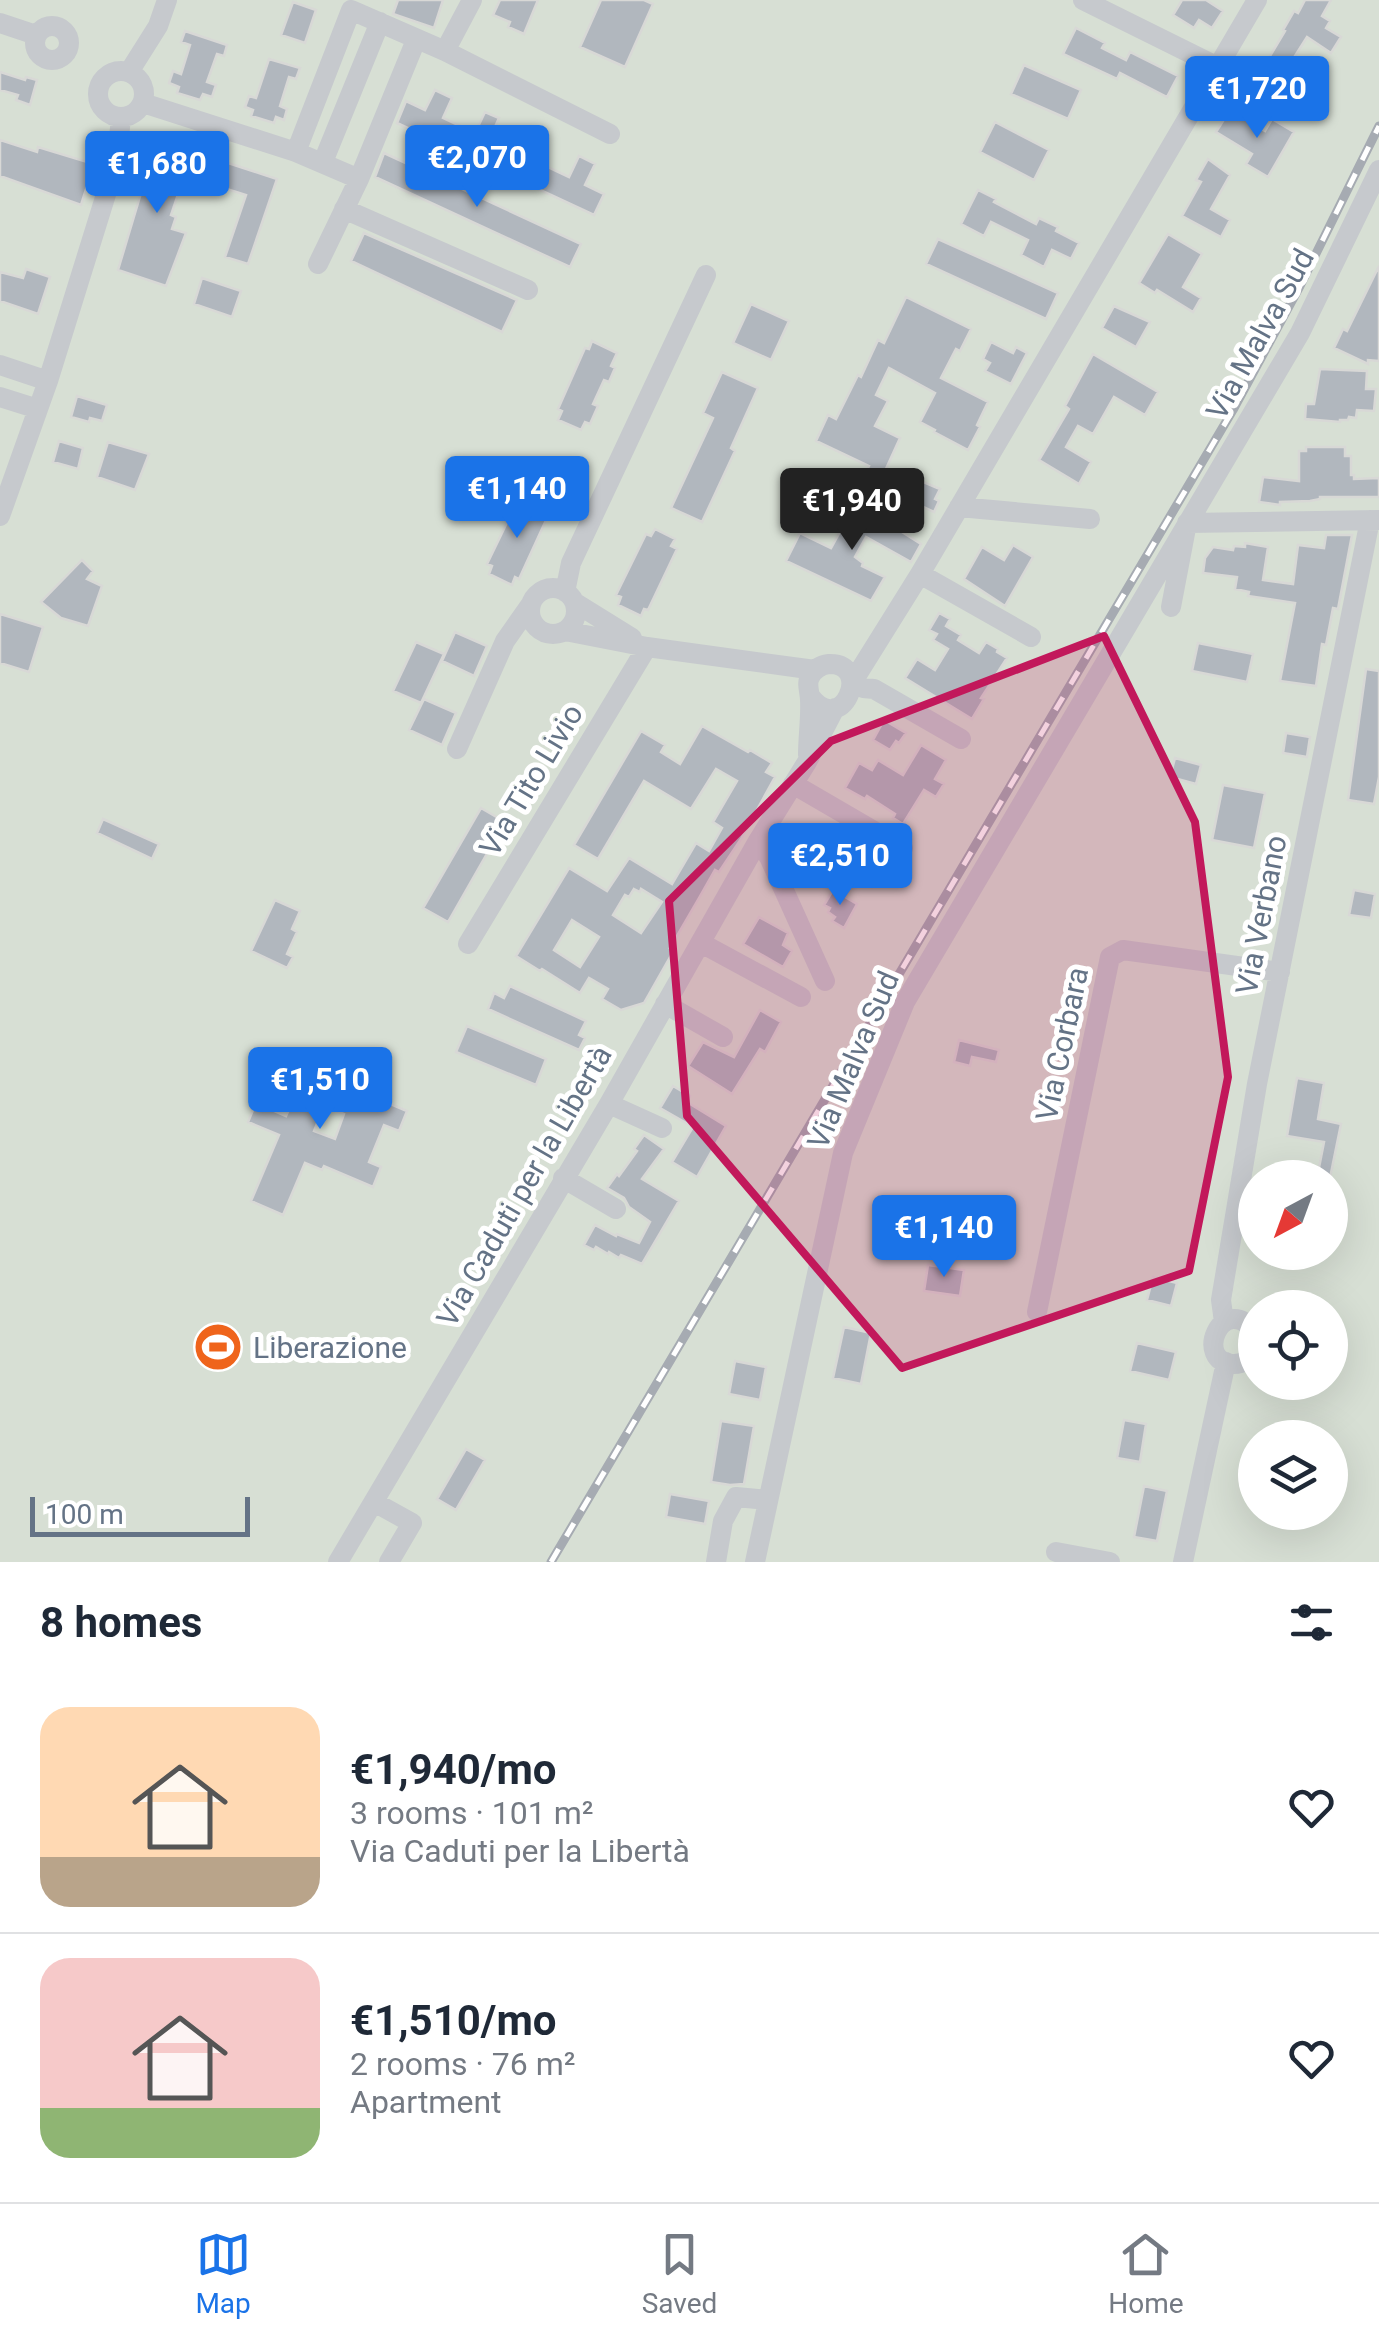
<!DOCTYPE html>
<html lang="en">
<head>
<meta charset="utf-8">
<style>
	body { margin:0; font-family:Roboto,sans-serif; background:#f6f6f7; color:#1f2937; height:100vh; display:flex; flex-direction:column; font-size:38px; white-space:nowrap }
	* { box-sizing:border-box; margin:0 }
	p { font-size:32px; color:#747a83 }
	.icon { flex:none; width:55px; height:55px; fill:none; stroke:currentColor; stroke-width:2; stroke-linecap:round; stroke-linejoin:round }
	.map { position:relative; height:1562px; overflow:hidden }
	.panel { display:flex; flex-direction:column; background:#fff; flex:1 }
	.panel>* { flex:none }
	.needle { width:65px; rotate:221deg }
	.fabs { position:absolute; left:1238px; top:1160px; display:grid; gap:20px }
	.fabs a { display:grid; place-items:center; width:110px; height:110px; border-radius:50%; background:#fff; box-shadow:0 10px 40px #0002; font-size:50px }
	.scale { position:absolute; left:30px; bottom:25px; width:220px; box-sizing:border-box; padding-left:10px; border:5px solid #647386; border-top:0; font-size:28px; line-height:35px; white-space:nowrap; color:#647386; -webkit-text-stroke:8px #fff; paint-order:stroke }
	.price { position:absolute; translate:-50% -85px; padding:0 22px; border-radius:10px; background:#1a73e8; color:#fff; font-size:32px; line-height:65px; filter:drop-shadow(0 2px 5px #0008) }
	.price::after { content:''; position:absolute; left:50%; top:60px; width:30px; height:22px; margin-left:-15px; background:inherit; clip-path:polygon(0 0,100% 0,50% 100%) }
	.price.active { background:#222; color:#fff }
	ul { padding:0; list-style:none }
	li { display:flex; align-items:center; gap:30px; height:250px; padding:0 40px }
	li+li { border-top:2px solid #e0e1e3 }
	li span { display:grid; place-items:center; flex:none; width:280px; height:200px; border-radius:30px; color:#555 }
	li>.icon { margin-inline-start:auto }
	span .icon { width:120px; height:120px; fill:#fffc; stroke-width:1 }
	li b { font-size:42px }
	h2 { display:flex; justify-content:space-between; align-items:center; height:120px; padding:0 40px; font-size:42px }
	.tabs { display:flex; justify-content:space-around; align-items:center; height:140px; border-top:2px solid #e0e1e3; background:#fff; font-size:28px; color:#747a83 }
	.tabs a { display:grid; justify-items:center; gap:5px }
	.tabs .active { color:#1a73e8 }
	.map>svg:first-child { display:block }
</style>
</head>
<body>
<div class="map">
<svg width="1379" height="1562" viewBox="0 0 1379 1562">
	<rect width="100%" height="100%" fill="#f6f7f3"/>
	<path fill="#d7dfd4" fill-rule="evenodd" d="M0,0H1379V1562H0ZM1255,1178H1330V1252H1255ZM1255,1308H1330V1382H1255ZM1255,1438H1330V1512H1255Z"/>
	<path fill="#b1b7be" stroke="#d8d8d6" stroke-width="2.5" fill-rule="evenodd" d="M398,0H443L434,28L393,14Z
		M500,0H538L524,34L508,27L510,22L493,15Z
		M601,0H644L653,4L625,67L580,47Z
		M1182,0H1206L1223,11L1212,28L1199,20L1194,28L1173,15Z
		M1305,0H1331L1322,16L1330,21L1326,28L1341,37L1331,53L1307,37L1269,97L1252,86L1285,31L1283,30L1294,11L1298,13Z
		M293,2L316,10L305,43L281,35Z
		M1076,28L1105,43L1102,48L1126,60L1130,52L1178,76L1167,97L1120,73L1117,79L1063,54Z
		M185,31L227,45L224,56L217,54L207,82L216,85L212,97L203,94L200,100L177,93L179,87L169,83L173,71L181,74L190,45L181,42Z
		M269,59L300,68L296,79L289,77L280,106L287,109L284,120L276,117L274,123L251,116L253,110L245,107L249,96L256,98Z
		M1024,65L1081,90L1068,119L1011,94Z
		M0,72L25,80L26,77L37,80L30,105L16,100L18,95L0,90Z
		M435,90L452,98L443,118L475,133L485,112L499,118L489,140L519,155L530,133L547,141L537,162L569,177L579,156L595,164L585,185L604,194L594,215L397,123L406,101L425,110Z
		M1230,110L1265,131L1272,119L1294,132L1268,177L1246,164L1252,154L1216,132Z
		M995,122L1049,150L1034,180L980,152Z
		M153,139L192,153L171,215L176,217L172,229L186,233L166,286L118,270L144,183L139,181Z
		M0,140L37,152L38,147L94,164L81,205L0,176Z
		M384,153L581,244L570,267L375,177Z
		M1208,159L1230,175L1211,209L1230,220L1221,237L1182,216L1201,182L1196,180Z
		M222,161L277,179L248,264L225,257L246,195L214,185Z
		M978,190L996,199L994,202L1036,224L1039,218L1058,227L1056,231L1079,243L1071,259L1052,250L1044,267L1021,255L1028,240L991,222L984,236L961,224Z
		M364,233L517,300L502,332L351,261Z
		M1168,234L1202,254L1183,287L1201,298L1193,312L1157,290L1155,293L1139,283Z
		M938,239L1058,293L1046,319L926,264Z
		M1379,266V361L1368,360V364L1334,348L1343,329L1347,331Z
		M26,269L50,277L38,314L0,301V272L23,278Z
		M202,278L241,291L232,317L194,304Z
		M906,297L971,329L960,351L956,349L941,378L988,402L977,425L980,427L968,450L934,432L935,430L920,422L935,393L889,368L876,395L888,401L875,426L900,438L880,482L864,475L869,466L816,441L828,415L836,419L858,375L861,377L878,340L884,343Z
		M751,304L789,321L771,360L733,343Z
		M1114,306L1150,322L1136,347L1102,328Z
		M592,341L617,353L611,366L615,368L609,382L604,380L593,404L598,406L590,424L585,422L581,430L558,420L562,411L558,409L585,348L589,349Z
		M991,342L1013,353L1016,347L1027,353L1011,384L985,371L990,363L983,359Z
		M1093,354L1158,392L1145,415L1114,397L1093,434L1078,426L1066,447L1091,462L1079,484L1039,460L1069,409L1065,406Z
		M1320,369L1367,371L1366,389H1376L1374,411L1357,410L1356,418L1349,417L1348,420H1340V422L1305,419L1306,404H1314Z
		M722,372L758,388L731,448L735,451L702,522L671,508L713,418L703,413Z
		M77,396L107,405L102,421L90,418L89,422L71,417Z
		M59,441L83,448L78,469L53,462Z
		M108,442L149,454L135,490L97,477Z
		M1306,447H1345V456H1351V475H1354V479L1379,478V497H1320V499L1310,501L1280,502V505L1259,502L1263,477L1299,481V451H1306Z
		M909,480L919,484L921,481L940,489L935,499L939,501L934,512L892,492L897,482L906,486Z
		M526,498L546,508L542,515L547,518L519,579L515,577L512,585L489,574L492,566L487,564L517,502L522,505Z
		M856,503L921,544L911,562L866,537L855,557L863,563L862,566L885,577L871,601L786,561L800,533L831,548Z
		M655,529L675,539L671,546L677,549L648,610L644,609L641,616L618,605L621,597L616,595L646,534L651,536Z
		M1326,535H1352L1338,609L1333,608L1326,645L1322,644L1316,686L1280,681L1295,603L1248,596L1249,592L1235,589L1237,577L1203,573L1205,558L1213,547L1233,550L1234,546L1245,547V543L1268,547L1263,580L1293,584L1298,545L1324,548Z
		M1013,545L1033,557L1005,606L964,579L982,547L1004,560Z
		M82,560L93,571L87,579L102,586L88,626L61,618L41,602Z
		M939,613L950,619L946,626L961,635L958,640L979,653L986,642L998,649L997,652L1007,658L981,698L984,699L972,719L905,678L917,659L935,670L948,649L933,640L937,634L929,630Z
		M0,614L43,627L29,672L0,663Z
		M455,632L487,646L474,676L442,661Z
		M416,642L444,654L421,703L393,691Z
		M1198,643L1253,654L1247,682L1192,671Z
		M1366,669L1379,671V777L1374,804L1348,800Z
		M424,699L456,713L442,745L409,730Z
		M884,720L906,733L899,743L896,741L890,750L873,740Z
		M702,726L748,752L750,750L772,763L766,772L775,777L741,839L719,872L715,870L699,898L670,948L674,950L644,1003L621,1010L602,999L608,989L589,978L580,993L542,969L540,971L516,956L569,868L607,891L629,858L672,884L696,843L709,851L722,828L713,822L737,781L716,769L691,809L644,781L598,859L574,845L641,731L665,745L661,752L680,764ZM634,889L640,892L641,889L662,902L641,933L613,915L625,895L629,897ZM572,920L599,937L580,967L554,950Z
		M1286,733L1310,737L1307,757L1283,753Z
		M921,745L946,760L935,779L944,784L936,797L924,790L903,824L893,818L895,814L867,796L865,799L845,788L859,763L872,770L878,760L903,775Z
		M1175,758L1201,765L1196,784L1170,777Z
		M1223,785L1265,793L1254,848L1212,840Z
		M481,808L505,822L448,922L423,908Z
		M103,819L159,844L152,859L97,833Z
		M818,825L885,864L872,887L804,849Z
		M833,890L857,904L844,928L832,921L835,917L828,912L830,908L824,905Z
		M1354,890L1375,894L1371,918L1349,915Z
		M275,900L300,911L292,929L297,932L287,954L293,957L287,968L251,951Z
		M759,917L788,933L783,945L792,951L783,967L743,944Z
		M510,986L586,1021L579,1035L585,1038L579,1050L488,1009L494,993L504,998Z
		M760,1010L781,1022L765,1052L760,1049L732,1094L688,1066L703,1042L734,1057Z
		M467,1026L546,1059L536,1085L456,1052Z
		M959,1040L999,1050L996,1062L972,1057L970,1066L954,1062Z
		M277,1056L407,1111L399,1131L384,1125L369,1162L381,1167L373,1187L324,1166L322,1170L305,1163L283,1215L251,1201L279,1135L248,1122L256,1103L286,1116L297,1092L267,1079ZM324,1106L344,1114L335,1139L314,1131Z
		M1297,1078L1324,1083L1318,1119L1341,1124L1330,1178H1317L1324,1142L1287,1136Z
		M673,1086L690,1096L687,1102L726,1126L697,1177L672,1162L693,1127L660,1108Z
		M644,1135L664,1149L642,1179L679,1201L642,1264L621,1255L619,1258L609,1252L608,1254L596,1247L594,1250L584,1245L595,1225L616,1236L617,1234L639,1243L650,1222L629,1207L624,1198L607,1188L617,1174L619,1176L637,1151L634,1149Z
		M928,1265L964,1270L960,1296L924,1291Z
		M1153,1277L1177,1283L1171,1306L1147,1300Z
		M844,1327L871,1333L861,1384L833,1378Z
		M1137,1343L1176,1352L1169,1380L1130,1371Z
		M735,1361L766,1367L760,1400L729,1394Z
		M1124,1420L1146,1424L1140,1462L1117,1458Z
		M721,1421L754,1426L744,1484L730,1485L711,1482Z
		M466,1449L485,1460L456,1510L437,1499Z
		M1144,1486L1167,1491L1157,1541L1134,1537Z
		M670,1494L709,1501L705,1524L666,1517Z"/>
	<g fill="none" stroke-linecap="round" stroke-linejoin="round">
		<path stroke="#c6c9cd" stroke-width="20" d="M1083,0L1216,66
			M0,23L36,35
			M35 43a17 17 0 1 1 34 0a17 17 0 1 1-34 0Z
			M445,51L472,0
			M98 94a23 23 0 1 1 46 0a23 23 0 1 1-46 0Z
			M129,72L158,26L167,0
			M143,103L296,152L359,179L416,40
			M296,152L351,10L445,51L610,134
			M323,162L380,22
			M344,209L528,290
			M318,264L359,179
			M0,365L48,381
			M0,397L38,409
			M959,507L1090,519
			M0,516L48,381L117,159L121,117
			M920,574L1031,637
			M530 611a23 23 0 1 1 46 0a23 23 0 1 1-46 0Z
			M565,592L571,563L706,275
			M574,602L632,638
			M1171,607L1187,523L1379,520
			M565,631L647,647L815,670
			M961,739L874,689L863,688L852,683L920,574L1257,0
			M457,749L505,641L531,604
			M808,755C808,737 811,718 810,700C810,692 806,684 810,677C814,669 821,665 829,664C874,663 842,739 810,696
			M793,784L903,848
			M758,841L769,857L825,981
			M701,943L801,997
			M468,944L647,647
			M665,1004L723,1037
			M609,1104L662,1128
			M563,1178L616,1209
			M1037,1312L1110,957L1123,950L1280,972
			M1224,1322L1221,1300L1257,1084L1370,520
			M1255,1332C1222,1290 1192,1363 1234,1364C1244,1364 1249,1359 1255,1352
			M374,1502L412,1523L389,1562
			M1056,1552L1110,1562
			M338,1562L609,1104L758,841L807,762L835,708
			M716,1562L723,1521L736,1497L768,1500
			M755,1562L843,1153L905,1002L1300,333L1379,170
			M1183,1562L1226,1362"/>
		<g stroke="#a6abb2" stroke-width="9">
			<path id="rail" d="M551,1562L1233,410L1300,286L1379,126"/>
		</g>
		<use href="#rail" stroke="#fff" stroke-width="5" stroke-dasharray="15" stroke-linecap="butt"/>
	</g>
	<path fill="#c2185b" fill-opacity="0.2" stroke="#c2185b" stroke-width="8" stroke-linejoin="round" d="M1104,636L1195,822L1228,1077L1189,1271L902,1368L687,1116L669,901L831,741Z"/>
	<defs>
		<g id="stadium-disc" transform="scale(2.5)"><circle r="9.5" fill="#ef641b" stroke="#fff"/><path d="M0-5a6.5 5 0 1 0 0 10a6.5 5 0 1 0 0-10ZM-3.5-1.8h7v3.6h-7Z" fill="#fff"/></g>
	</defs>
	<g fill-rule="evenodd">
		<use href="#stadium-disc" x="218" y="1347"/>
	</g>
	<g text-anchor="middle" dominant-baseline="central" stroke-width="10" stroke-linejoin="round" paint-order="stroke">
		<g font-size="30" fill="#647386" stroke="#fff">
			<text transform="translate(1260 334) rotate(-61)">Via Malva Sud</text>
			<text transform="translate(531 780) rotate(-59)">Via Tito Livio</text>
			<text transform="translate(1261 915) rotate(-79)">Via Verbano</text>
			<text transform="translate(1062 1044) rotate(-78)">Via Corbara</text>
			<text transform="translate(853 1060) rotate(-67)">Via Malva Sud</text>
			<text transform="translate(524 1186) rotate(-60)">Via Caduti per la Libertà</text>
		</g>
		<g font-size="30" fill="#647386" stroke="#fff" text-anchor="start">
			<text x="253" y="1347">Liberazione</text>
		</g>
	</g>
</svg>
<div class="fabs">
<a><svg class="needle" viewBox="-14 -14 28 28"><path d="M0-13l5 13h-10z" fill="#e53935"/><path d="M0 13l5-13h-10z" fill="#747a83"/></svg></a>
<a><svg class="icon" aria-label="locate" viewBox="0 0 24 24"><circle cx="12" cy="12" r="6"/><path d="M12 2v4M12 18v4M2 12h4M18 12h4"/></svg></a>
<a><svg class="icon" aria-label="layers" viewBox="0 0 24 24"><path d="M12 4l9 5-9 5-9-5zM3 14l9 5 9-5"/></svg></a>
</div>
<div class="scale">100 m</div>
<b class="price" style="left:1257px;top:141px">€1,720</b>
<b class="price" style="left:477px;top:210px">€2,070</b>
<b class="price" style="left:157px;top:216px">€1,680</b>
<b class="price" style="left:517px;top:541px">€1,140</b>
<b class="price active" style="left:852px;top:553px">€1,940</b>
<b class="price" style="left:840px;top:908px">€2,510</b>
<b class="price" style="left:320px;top:1132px">€1,510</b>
<b class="price" style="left:944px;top:1280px">€1,140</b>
</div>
<section class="panel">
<h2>8 homes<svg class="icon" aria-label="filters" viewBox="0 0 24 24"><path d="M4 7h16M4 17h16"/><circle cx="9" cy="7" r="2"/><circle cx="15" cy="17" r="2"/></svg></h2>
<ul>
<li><span style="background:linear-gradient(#ffd9b3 75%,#b9a48a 0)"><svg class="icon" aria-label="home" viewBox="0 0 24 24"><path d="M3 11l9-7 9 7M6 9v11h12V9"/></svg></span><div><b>€1,940/mo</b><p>3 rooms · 101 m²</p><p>Via Caduti per la Libertà</p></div><svg class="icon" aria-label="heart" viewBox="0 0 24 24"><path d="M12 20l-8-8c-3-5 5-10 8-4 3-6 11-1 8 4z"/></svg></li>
<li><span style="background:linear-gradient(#f6c9c9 75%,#8fb573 0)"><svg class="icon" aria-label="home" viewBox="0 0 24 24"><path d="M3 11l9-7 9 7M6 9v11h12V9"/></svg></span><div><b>€1,510/mo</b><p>2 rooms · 76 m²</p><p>Apartment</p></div><svg class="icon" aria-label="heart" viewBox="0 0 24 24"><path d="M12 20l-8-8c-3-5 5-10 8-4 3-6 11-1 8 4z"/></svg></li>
</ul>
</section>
<nav class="tabs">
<a class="active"><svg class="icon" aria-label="map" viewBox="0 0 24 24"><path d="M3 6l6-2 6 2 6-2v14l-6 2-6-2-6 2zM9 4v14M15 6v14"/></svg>Map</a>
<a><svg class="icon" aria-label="saved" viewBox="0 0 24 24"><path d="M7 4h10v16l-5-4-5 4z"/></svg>Saved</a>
<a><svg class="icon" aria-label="home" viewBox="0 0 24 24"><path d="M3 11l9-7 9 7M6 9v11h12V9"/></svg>Home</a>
</nav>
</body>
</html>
